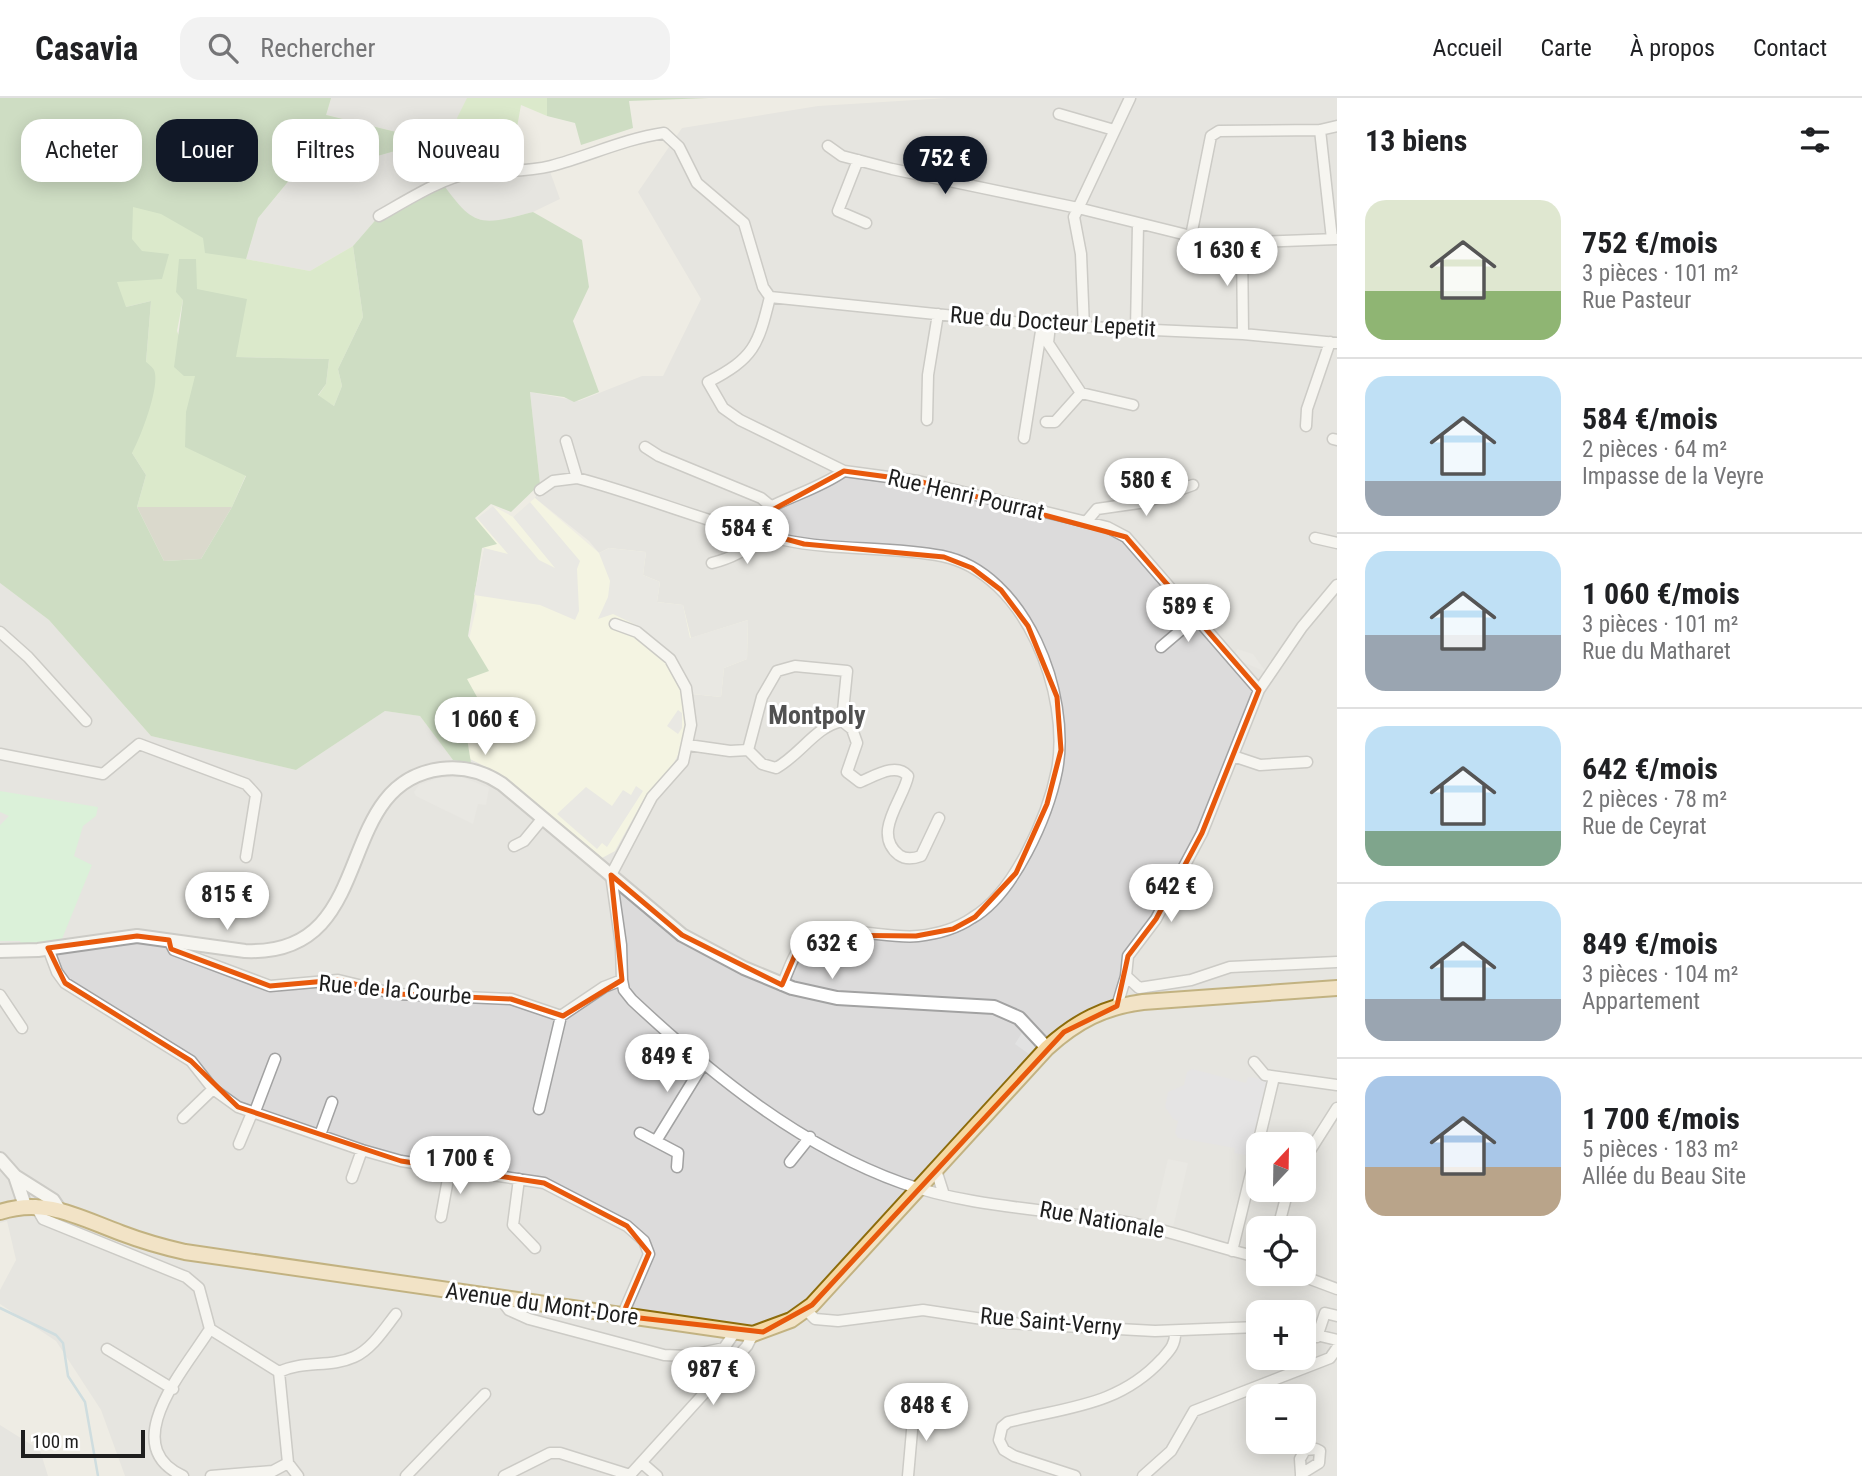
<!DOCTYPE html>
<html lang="fr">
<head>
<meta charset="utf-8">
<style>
	body { margin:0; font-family:"Roboto Condensed",sans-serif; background:#f2f2f2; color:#202124; height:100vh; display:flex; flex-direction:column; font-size:26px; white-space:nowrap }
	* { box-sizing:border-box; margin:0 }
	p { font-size:23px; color:#757577 }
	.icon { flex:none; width:38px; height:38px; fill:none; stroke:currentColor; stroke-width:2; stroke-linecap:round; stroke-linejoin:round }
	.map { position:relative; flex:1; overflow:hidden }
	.panel { display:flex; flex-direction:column; background:#fff; width:525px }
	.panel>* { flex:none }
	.top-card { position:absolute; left:21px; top:21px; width:665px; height:63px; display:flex; gap:14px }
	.needle { width:46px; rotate:22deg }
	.controls { position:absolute; left:1246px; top:1034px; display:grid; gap:14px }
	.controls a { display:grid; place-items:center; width:70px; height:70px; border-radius:14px; background:#fff; box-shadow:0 4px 18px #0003; font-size:35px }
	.scale { position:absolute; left:21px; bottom:18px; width:124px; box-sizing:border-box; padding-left:7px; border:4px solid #1e1e1e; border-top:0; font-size:19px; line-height:24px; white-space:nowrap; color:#1e1e1e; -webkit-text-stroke:5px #fff; paint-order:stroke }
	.price { position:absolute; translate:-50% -60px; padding:0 16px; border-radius:24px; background:#fff; color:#222; font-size:23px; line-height:46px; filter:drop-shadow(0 2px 4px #0008) }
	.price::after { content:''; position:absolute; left:50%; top:42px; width:21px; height:16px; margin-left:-10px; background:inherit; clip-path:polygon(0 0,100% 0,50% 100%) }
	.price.current { background:#111827; color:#fff }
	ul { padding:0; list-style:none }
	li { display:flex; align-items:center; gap:21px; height:175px; padding:0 28px }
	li+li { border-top:2px solid #e0e0e0 }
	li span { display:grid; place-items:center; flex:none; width:196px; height:140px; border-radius:21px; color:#555 }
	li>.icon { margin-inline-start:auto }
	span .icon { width:84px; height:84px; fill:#fffc; stroke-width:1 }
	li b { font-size:30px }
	h2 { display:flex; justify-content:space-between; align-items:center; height:84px; padding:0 28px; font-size:30px }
	.pill { padding:0 24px; border-radius:21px; background:#fff; box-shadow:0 4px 18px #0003; font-size:24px; line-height:63px }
	.pill.current { background:#111827; color:#fff }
	header { display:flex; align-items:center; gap:42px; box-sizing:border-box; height:98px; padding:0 35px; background:#fff; border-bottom:2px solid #e0e0e0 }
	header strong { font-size:33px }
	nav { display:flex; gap:38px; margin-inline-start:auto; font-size:24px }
	.search { width:490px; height:63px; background:#f2f2f2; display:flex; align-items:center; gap:18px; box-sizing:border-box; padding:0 24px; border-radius:21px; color:#757577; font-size:26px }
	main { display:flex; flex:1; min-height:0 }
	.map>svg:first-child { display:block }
</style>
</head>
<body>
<header>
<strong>Casavia</strong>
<div class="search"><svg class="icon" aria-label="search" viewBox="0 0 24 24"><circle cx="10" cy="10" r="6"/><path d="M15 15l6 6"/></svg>Rechercher</div>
<nav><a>Accueil</a><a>Carte</a><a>À propos</a><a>Contact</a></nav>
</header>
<main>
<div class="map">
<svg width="1337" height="1378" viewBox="0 0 1337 1378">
	<rect width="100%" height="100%" fill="#eeece4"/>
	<path fill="#dcdbdb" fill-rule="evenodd" d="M331,0H468L464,50L468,75L548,68L560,101L533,114L489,125L463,115L379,118L353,148L310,173L246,161L258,120L309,58H377L400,35L326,17Z
		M947,0H1337V1378H125L101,1312L56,1243L0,1206V1192L16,1162L7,1123L0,1125V485L49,522L151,638L296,672L385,613L420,618L453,662L470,661L499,675L602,760L646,697L669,674L684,601L692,596L690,540L657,504L643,477L599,455L589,443L535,400L540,386L530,294L579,303L642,278H663L701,201L638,94L682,30L818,8ZM1258,1046H1304V1092H1258ZM1258,1130H1304V1176H1258ZM1258,1214H1304V1260H1258ZM1258,1298H1304V1344H1258Z
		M0,1327L40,1352L48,1378H0Z"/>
	<path fill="#fafddf" d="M535,400L599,455L609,450L646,454L643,477L660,484L657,504L683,507L691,540L748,522L747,561L724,570L721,599L692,596L684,601L685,642L677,659L669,674L646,697L615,753L602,760L499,675L470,661L453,610L477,507L474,497L484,450L477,420L493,408L513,419Z"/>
	<path fill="#c1c2b0" d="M137,409H232L201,461L164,463Z"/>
	<path fill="#c4e5ae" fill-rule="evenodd" d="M0,0H331L326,17L400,35L398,52L377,58H309L258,120L246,161L310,173L353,148L363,219L338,271L342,288L334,308L318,298L326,286L329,261L236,259L183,202L177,233L195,277L246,377L232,409H137L146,377L132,355ZM151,203L146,264L126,209Z
		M467,0H547V18L521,7L509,74L468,75L471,65L457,20Z"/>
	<path fill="#a6ca9c" d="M0,0H331L326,17L400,35L398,52L377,58H309L258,120L246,161L205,155L203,140L161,116L133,109L132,141L142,153L169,156L162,181L117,184L126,209L151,203L146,264C148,265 153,270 154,272C161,287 140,341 132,355L146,377L137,409L164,463L201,461L232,409L246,378L185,349L186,314L195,278H184L174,269L183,202L176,194L179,161H196L197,191L247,201L236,259L329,261L326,286L318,297L334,308L342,288L338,271L363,219L353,148L379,118L443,86C475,131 482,127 533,114L582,142L589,189L573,223L599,294L574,304L564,299L530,294L540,386L511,414L491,406L475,420L497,446L482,450L468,538L489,573L467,581L477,599L465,628L471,665L453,662L420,618L385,613L296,672L151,638L49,522L0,485Z
		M547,0H709L629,3L633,30L581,47L575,25L547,18Z"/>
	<path fill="#c4f5cc" d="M0,693L98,709L96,718L83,728L74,758L92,767L62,841L21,847L20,843H0V727L9,718L0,714Z"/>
	<path fill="#e2e2e2" d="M530,404L580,463L577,471L579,513L575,522L540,507L474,497L484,450L508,456L477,420L493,408L539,462L555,470L513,419Z
		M609,450L646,454L643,477L660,484L657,504L683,507L690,540L748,522L747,561L724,570L721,599L692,596L681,568L667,551L636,527L613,516L598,521L608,499L610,483L599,455Z
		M1237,551L1253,556L1266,574L1245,565L1241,568L1234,560Z
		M678,612L682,615V630L678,636L667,628Z
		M462,679L489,690L486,707L478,706L473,726L416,698L414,694L419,687L438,680Z
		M636,688L643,693L607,749L602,745L597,751L557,716L586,689L612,708L623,692L631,697Z
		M1023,933L1033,942L1035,949L1029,956L1015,946Z
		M1168,1061L1188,1065L1173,1129L1153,1125Z"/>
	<path fill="#dad9e4" d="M1192,971L1246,985L1248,979L1273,982L1255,1059L1234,1055L1235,1050L1178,1040L1175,1035L1178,1023L1173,1021L1165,1009L1168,994L1184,987L1187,974Z"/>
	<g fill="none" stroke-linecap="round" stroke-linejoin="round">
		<path stroke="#a8cad9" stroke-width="2.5" d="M0,1210L56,1237L63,1245L68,1278L85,1304L98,1378"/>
		<g stroke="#a2a2a2" stroke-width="13">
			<path id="minor" d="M1059,16L1114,32
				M1320,32L1332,141
				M828,48L842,58L892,71L1078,110L1191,138L1231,145L1337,141
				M858,62L838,113L866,125
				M379,118C404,104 443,79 471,75C498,72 524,75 551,68C589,58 624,41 664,35L679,49L697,85L744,125L763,189L770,199
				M1191,138L1211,38L1219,33L1320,32L1337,28
				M1242,145L1243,236
				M770,199L1042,227L1243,236L1337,245
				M770,199C758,248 754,260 708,284L723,310L740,322L844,373
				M1050,227L1048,245L1081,295L1133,307
				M1084,230L1081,156L1074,119L1130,0
				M1136,232L1138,126
				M927,322L928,277L938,216
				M1046,324H1055L1081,295
				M1306,328L1307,311L1330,244
				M1024,340L1042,227
				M1333,341L1337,342
				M566,343L577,380
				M645,349L659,358L761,400L772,409
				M540,392L553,383L577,380C646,398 714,428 784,442C836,453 890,448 942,458C1026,475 1071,597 1057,672C1048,718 1014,796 972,820C956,831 937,836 918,838C885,842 830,821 804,845C793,856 789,872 782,887
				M1086,424L1097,411L1146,404L1193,387
				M741,429C769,402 812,396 844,373L918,383L1107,429L1126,439L1259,592
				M1315,440L1337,445
				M712,465C732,460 749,451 763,437
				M615,526L637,534L670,561L686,590L691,627L683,664L652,699L611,777L621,847L622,882L624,892L632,902C710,975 799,1048 902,1085C972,1110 1052,1111 1125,1124C1171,1132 1213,1149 1258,1159
				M0,534L28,559L86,623
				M1161,549L1195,520
				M688,647L730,653L748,652L762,666L776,670C800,657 816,628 842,623L852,631L857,645L847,674L860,684C875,678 896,664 908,678C904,701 871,735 899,757C906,762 913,761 921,758L939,720
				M748,652L762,599L777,573L795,568L847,573L842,623
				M0,656L103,676L139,646L246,686L256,697L246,759
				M1233,658L1260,667L1307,664
				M514,748L524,743L543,720
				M169,842L174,852L270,888L338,882L396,896L511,901L561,918L604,889L622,882
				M48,850L57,874L65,885L191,963L213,991L183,1020
				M1126,878L1139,890L1191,882L1230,869L1337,864
				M0,897L22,930
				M1117,908L1126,878L1128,858L1156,821L1202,735L1259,592L1302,529L1337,487
				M1254,964L1265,977L1337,987
				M213,991L238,1009L362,1052L401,1063L544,1085L627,1128L644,1143L649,1156L622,1218
				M539,1011L561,918
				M254,1016L275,961
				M640,1035L678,1055L677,1069
				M320,1037L332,1004
				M656,1043L704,965
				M239,1046L252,1015
				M1258,1046L1274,979
				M1304,1062L1337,1010
				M790,1064L810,1039
				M936,1072L944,1097
				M352,1080L362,1052
				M519,1081L513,1127L535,1150
				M35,1107L43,1121L186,1179L199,1190L210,1231L279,1274L288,1365L298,1378
				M441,1119L450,1070
				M1278,1130L1288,1092
				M1232,1153L1258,1047
				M1297,1176L1337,1191
				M500,1200L509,1212L529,1221L664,1257L687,1258L724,1250L735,1234
				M806,1212L815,1221L838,1223L923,1212L1009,1225L1155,1233L1258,1229
				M1304,1234L1337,1242
				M1317,1239L1325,1215L1337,1218
				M107,1251L173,1291
				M279,1274C303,1262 330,1270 354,1259C372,1251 385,1230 396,1216
				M642,1365L657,1378
				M1301,1376L1319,1365L1320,1353L1316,1351L1305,1352L1300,1361L1301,1376V1378
				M183,1378C116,1347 185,1271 210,1231
				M211,1378L273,1373L288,1365
				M406,1378L485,1296
				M504,1378L550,1355H560L630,1377
				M629,1378L747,1248L753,1236
				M908,1378L914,1310
				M1075,1378L1014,1358L1004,1352L999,1342L1002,1329L1008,1324C1067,1309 1119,1308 1162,1261C1170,1252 1176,1246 1175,1233
				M1143,1378L1171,1353L1194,1313L1330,1260L1337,1250"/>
		</g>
		<g stroke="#a2a2a2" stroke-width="16">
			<path id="tertiary" d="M0,853L38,852L137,838L245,853C382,859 329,685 441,671C463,668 484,674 502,686L682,837L744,870L792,890L837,900L994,909L1019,920L1047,950
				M0,1061L15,1078L53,1102L59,1111
				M15,1078L25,1108"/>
		</g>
		<g stroke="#8d6c0b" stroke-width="18">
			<path id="primary" d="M0,1114C45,1099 80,1120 121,1135C142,1143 163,1149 185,1154L753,1236L791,1222L812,1207L1047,950C1077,923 1104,909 1143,904L1337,890"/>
		</g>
		<use href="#minor" stroke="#fff" stroke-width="10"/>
		<use href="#tertiary" stroke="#fff" stroke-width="12"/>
		<use href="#primary" stroke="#f5d8a2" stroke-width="14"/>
	</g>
	<path d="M0 0H1337V1378H0ZM844,373L918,383L1126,439L1259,592L1202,735L1156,821L1128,858L1117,908L1064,934L812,1207L763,1234L622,1218L649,1155L627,1128L544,1085L401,1063L238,1009L191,963L65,885L48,850L137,838L169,842L171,851L270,888L338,882L396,896L511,901L563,918L622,882L611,777L682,837L782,887L795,857L818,837L916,838L953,831L975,819L1016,775L1047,706L1061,652L1057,599L1028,528L1001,492L972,470L944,459L804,446L741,429Z" fill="#eeece4" fill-opacity=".55" fill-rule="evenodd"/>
	<path fill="none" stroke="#e8590c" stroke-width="5" stroke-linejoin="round" d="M844,373L918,383L1126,439L1259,592L1202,735L1156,821L1128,858L1117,908L1064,934L812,1207L763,1234L622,1218L649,1155L627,1128L544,1085L401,1063L238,1009L191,963L65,885L48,850L137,838L169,842L171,851L270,888L338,882L396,896L511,901L563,918L622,882L611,777L682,837L782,887L795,857L818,837L916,838L953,831L975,819L1016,775L1047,706L1061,652L1057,599L1028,528L1001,492L972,470L944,459L804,446L741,429Z"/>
	<g text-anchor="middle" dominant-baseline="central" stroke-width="6" stroke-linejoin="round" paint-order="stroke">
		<g font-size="23" fill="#1e1e1e" stroke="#fff">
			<text transform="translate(1053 224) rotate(4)">Rue du Docteur Lepetit</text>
			<text transform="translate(966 397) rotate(13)">Rue Henri Pourrat</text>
			<text transform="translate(395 892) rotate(5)">Rue de la Courbe</text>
			<text transform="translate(1102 1122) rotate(10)">Rue Nationale</text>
			<text transform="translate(542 1206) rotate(8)">Avenue du Mont-Dore</text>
			<text transform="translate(1051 1224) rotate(5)">Rue Saint-Verny</text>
		</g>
		<g font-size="26" font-weight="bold" fill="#515151" stroke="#fff">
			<text x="817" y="617">Montpoly</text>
		</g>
	</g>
</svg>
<div class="controls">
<a><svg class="needle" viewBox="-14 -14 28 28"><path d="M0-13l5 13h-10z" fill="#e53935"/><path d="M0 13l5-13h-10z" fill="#757577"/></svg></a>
<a><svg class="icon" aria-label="locate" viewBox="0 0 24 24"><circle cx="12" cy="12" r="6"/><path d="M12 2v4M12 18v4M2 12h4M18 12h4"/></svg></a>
<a>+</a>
<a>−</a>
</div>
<div class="scale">100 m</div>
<b class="price current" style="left:945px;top:98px">752 €</b>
<b class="price" style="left:1227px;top:190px">1 630 €</b>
<b class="price" style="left:1146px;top:420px">580 €</b>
<b class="price" style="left:747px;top:468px">584 €</b>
<b class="price" style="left:1188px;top:546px">589 €</b>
<b class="price" style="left:485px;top:659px">1 060 €</b>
<b class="price" style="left:1171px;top:826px">642 €</b>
<b class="price" style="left:227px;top:834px">815 €</b>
<b class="price" style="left:832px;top:883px">632 €</b>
<b class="price" style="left:667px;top:996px">849 €</b>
<b class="price" style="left:460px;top:1098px">1 700 €</b>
<b class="price" style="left:713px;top:1309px">987 €</b>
<b class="price" style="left:926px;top:1345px">848 €</b>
<div class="top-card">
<a class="pill">Acheter</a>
<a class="pill current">Louer</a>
<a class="pill">Filtres</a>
<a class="pill">Nouveau</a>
</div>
</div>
<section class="panel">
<h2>13 biens<svg class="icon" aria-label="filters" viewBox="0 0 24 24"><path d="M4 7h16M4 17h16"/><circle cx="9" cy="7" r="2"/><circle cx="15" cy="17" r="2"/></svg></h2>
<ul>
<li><span style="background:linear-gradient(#dfe7d0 65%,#8fb573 0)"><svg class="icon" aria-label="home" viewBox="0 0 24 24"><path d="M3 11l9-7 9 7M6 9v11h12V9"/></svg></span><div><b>752 €/mois</b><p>3 pièces · 101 m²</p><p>Rue Pasteur</p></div></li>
<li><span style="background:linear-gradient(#bfe0f5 75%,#9aa5b1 0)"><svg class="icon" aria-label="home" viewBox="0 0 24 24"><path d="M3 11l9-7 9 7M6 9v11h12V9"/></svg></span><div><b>584 €/mois</b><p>2 pièces · 64 m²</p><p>Impasse de la Veyre</p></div></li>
<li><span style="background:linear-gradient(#bfe0f5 60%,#9aa5b1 0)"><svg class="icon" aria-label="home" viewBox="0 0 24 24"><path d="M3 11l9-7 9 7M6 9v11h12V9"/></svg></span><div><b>1 060 €/mois</b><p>3 pièces · 101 m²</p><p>Rue du Matharet</p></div></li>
<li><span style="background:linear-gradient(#bfe0f5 75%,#7fa58c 0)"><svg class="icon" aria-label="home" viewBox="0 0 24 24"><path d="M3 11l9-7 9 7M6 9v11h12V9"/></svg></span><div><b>642 €/mois</b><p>2 pièces · 78 m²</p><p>Rue de Ceyrat</p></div></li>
<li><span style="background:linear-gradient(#bfe0f5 70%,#9aa5b1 0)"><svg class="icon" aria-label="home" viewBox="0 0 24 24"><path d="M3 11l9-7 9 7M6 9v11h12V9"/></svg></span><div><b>849 €/mois</b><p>3 pièces · 104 m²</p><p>Appartement</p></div></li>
<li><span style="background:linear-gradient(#a9c7e8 65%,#b9a48a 0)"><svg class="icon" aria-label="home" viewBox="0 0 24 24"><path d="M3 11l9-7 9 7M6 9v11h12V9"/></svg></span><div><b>1 700 €/mois</b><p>5 pièces · 183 m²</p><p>Allée du Beau Site</p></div></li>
</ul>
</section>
</main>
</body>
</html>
